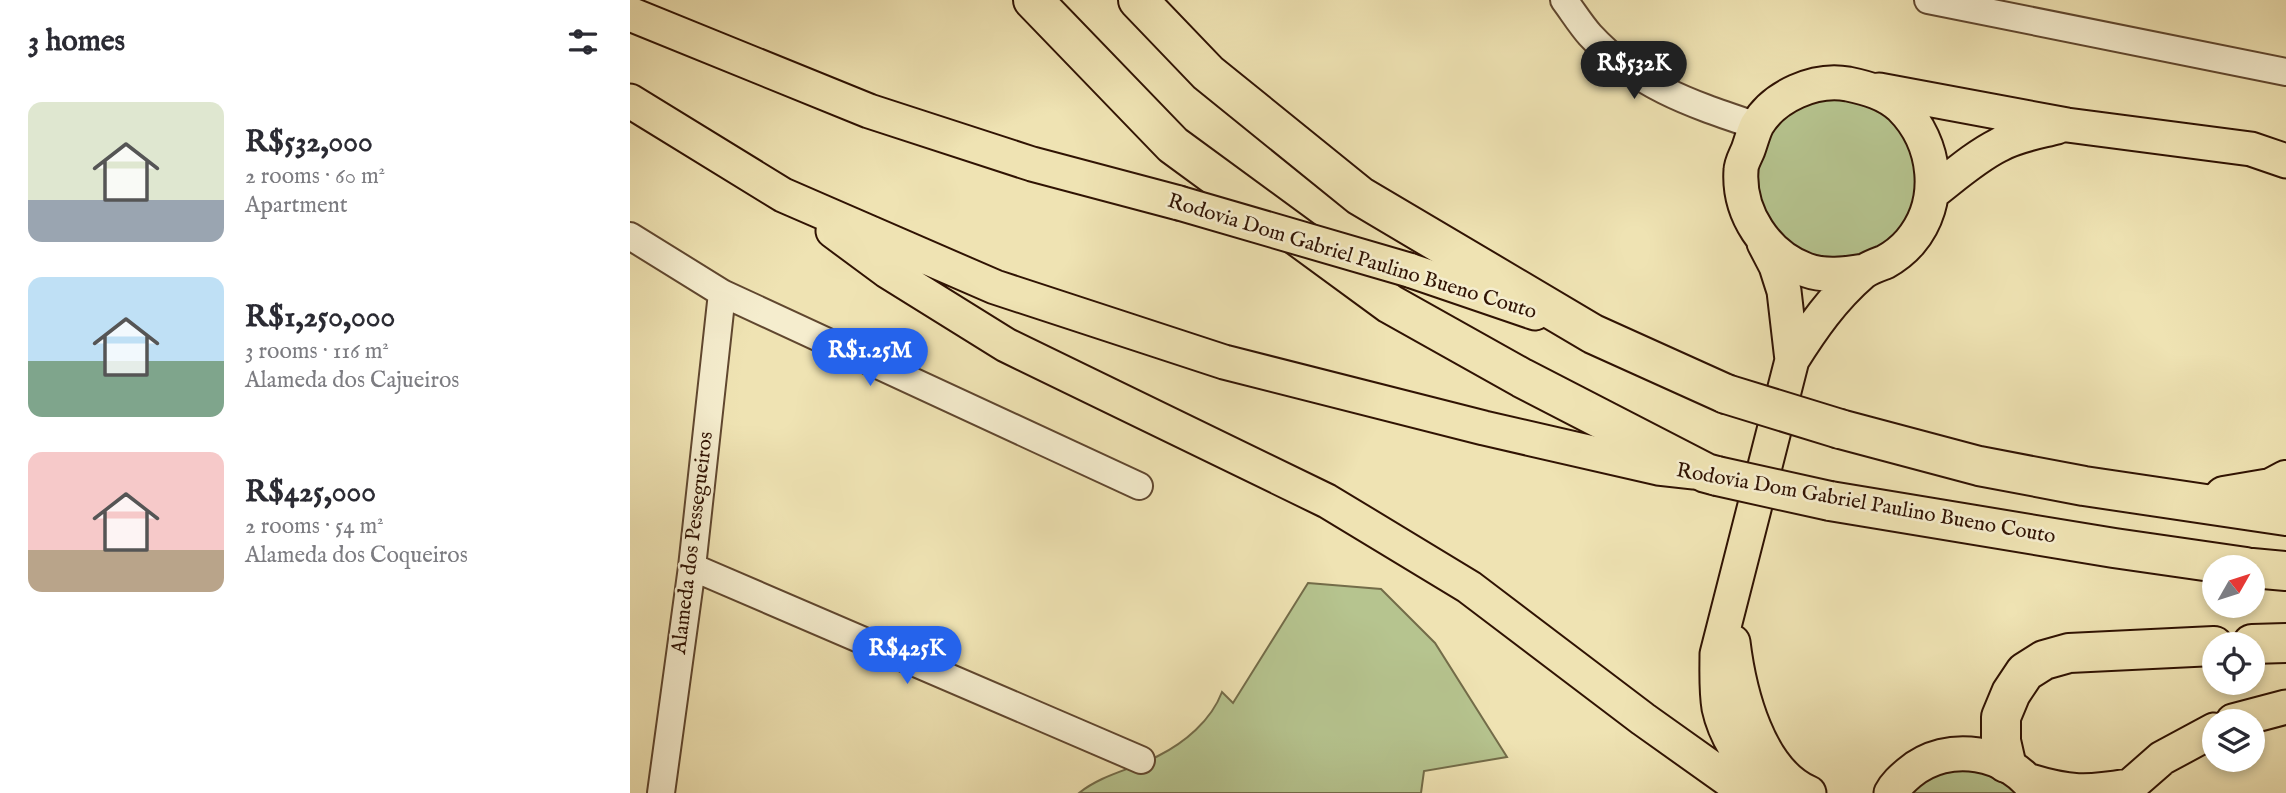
<!DOCTYPE html>
<html lang="en">
<head>
<meta charset="utf-8">
<style>
	body { margin:0; font-family:"IM FELL English",serif; background:#f2f2f3; color:#2b2b33; height:100vh; display:flex; flex-direction:column; font-size:26px; white-space:nowrap }
	* { box-sizing:border-box; margin:0 }
	p { font-size:23px; color:#7c7c81 }
	.icon { flex:none; width:38px; height:38px; fill:none; stroke:currentColor; stroke-width:2; stroke-linecap:round; stroke-linejoin:round }
	.map { position:relative; flex:1; overflow:hidden }
	.details { display:flex; flex-direction:column; background:#fff; width:630px }
	.details>* { flex:none }
	.needle { width:46px; rotate:51deg }
	.buttons { position:absolute; left:1572px; top:555px; display:grid; gap:14px }
	.buttons a { display:grid; place-items:center; width:63px; height:63px; border-radius:50%; background:#fff; box-shadow:0 4px 10px #0003; font-size:35px }
	.price { position:absolute; translate:-50% -60px; padding:0 16px; border-radius:24px; background:#2563eb; color:#fff; font-size:23px; line-height:46px; filter:drop-shadow(0 2px 4px #0008) }
	.price::after { content:''; position:absolute; left:50%; top:42px; width:21px; height:16px; margin-left:-10px; background:inherit; clip-path:polygon(0 0,100% 0,50% 100%) }
	.price.current { background:#222; color:#fff }
	ul { padding:0; list-style:none }
	li { display:flex; align-items:center; gap:21px; height:175px; padding:0 28px }
	li span { display:grid; place-items:center; flex:none; width:196px; height:140px; border-radius:14px; color:#555 }
	li>.icon { margin-inline-start:auto }
	span .icon { width:84px; height:84px; fill:#fffc; stroke-width:1 }
	li b { font-size:30px }
	h2 { display:flex; justify-content:space-between; align-items:center; height:84px; padding:0 28px; font-size:30px }
	main { display:flex; flex:1; min-height:0 }
	.map>svg:first-child { display:block }
</style>
</head>
<body>
<main>
<section class="details">
<h2>3 homes<svg class="icon" aria-label="filters" viewBox="0 0 24 24"><path d="M4 7h16M4 17h16"/><circle cx="9" cy="7" r="2"/><circle cx="15" cy="17" r="2"/></svg></h2>
<ul>
<li><span style="background:linear-gradient(#dfe7d0 70%,#9aa5b1 0)"><svg class="icon" aria-label="home" viewBox="0 0 24 24"><path d="M3 11l9-7 9 7M6 9v11h12V9"/></svg></span><div><b>R$532,000</b><p>2 rooms · 60 m²</p><p>Apartment</p></div></li>
<li><span style="background:linear-gradient(#bfe0f5 60%,#7fa58c 0)"><svg class="icon" aria-label="home" viewBox="0 0 24 24"><path d="M3 11l9-7 9 7M6 9v11h12V9"/></svg></span><div><b>R$1,250,000</b><p>3 rooms · 116 m²</p><p>Alameda dos Cajueiros</p></div></li>
<li><span style="background:linear-gradient(#f6c9c9 70%,#b9a48a 0)"><svg class="icon" aria-label="home" viewBox="0 0 24 24"><path d="M3 11l9-7 9 7M6 9v11h12V9"/></svg></span><div><b>R$425,000</b><p>2 rooms · 54 m²</p><p>Alameda dos Coqueiros</p></div></li>
</ul>
</section>
<div class="map">
<svg width="1656" height="793" viewBox="0 0 1656 793">
	<rect width="100%" height="100%" fill="#efe3b3"/>
	<filter id="stains"><feTurbulence type="fractalNoise" baseFrequency=".00286" numOctaves="4"/><feColorMatrix values="0 0 0 0 .2 0 0 0 0 .09 0 0 0 0 .02 0 0 0 .5 -.17"/></filter>
	<radialGradient id="worn" r=".72"><stop offset=".6" stop-color="#630" stop-opacity="0"/><stop offset="1" stop-color="#630" stop-opacity=".3"/></radialGradient>
	<path fill="#b6c48f" stroke="#736c49" stroke-width="2" d="M1128 178a81 81 0 1 1 162 0a81 81 0 1 1-162 0Z
		M678,583L751,589L805,643L877,757L794,771L791,793H449C473,774 501,770 528,756C554,743 581,721 592,692L603,703Z
		M1345,767L1374,776L1393,793H1281C1299,771 1319,769 1345,767Z"/>
	<g fill="none" stroke-linecap="round" stroke-linejoin="round">
		<g stroke="#60472f" stroke-width="30">
			<path id="minor" d="M934,0C943,12 951,25 960,35C1008,87 1062,104 1127,126
				M1298,0L1656,72
				M0,236L92,293L509,486
				M62,567L511,760
				M31,793L62,567L92,293"/>
		</g>
		<g stroke="#301303" stroke-width="37">
			<path id="major" d="M0,14L239,111L402,164L549,203
				M1249,90L1437,125L1621,149L1656,161
				M0,101L153,195L365,287L594,362L854,428L1028,468L1064,472
				M1302,193C1324,176 1345,157 1369,145C1387,135 1407,132 1427,127
				M203,231L257,271L376,345L697,501L839,587L1013,719L1117,793
				M1134,243L1146,266L1154,291L1162,360L1087,654C1087,672 1086,690 1089,708C1096,741 1118,767 1137,793
				M779,270L905,313
				M1162,360C1182,328 1203,298 1232,273C1238,268 1247,265 1255,262C1264,257 1274,249 1280,242C1314,202 1307,143 1271,107C1256,93 1237,88 1218,84C1185,78 1144,96 1127,125C1123,133 1121,142 1118,150C1115,157 1111,164 1111,170C1108,213 1136,255 1176,270C1195,277 1215,274 1234,271
				M1103,642C1109,691 1128,771 1179,793
				M1603,721L1656,707
				M1400,781C1439,793 1457,793 1498,786
				M1261,793C1265,785 1272,779 1279,773C1318,740 1380,751 1407,793
				M1492,793L1532,758L1584,730"/>
		</g>
		<g stroke="#301303" stroke-width="42">
			<path id="highway" d="M403,0L543,145L760,304L892,378L1076,473L1087,476
				M508,0L578,73L730,196L963,334L1096,394
				M1210,429L1349,466L1454,486L1656,516
				M1594,496L1641,488L1656,480
				M1200,501L1484,548L1616,567
				M1622,568L1656,571
				M1622,644L1656,643
				M1376,763L1371,741V717L1381,693L1395,672L1414,660L1439,653L1584,646"/>
		</g>
		<use href="#minor" stroke="#f5edce" stroke-width="26"/>
		<use href="#major" stroke="#efe3b3" stroke-width="33"/>
		<use href="#highway" stroke="#efe3b3" stroke-width="38"/>
		<g stroke="#301303" stroke-width="37" stroke-linecap="butt">
			<path id="major-bridge" d="M549,203L779,270"/>
		</g>
		<g stroke="#301303" stroke-width="42" stroke-linecap="butt">
			<path id="highway-bridge" d="M1096,394L1210,429
				M1087,476L1200,501"/>
		</g>
		<use href="#major-bridge" stroke="#efe3b3" stroke-width="33"/>
		<use href="#highway-bridge" stroke="#efe3b3" stroke-width="38"/>
	</g>
	<g text-anchor="middle" dominant-baseline="central" stroke-width="5" stroke-linejoin="round" paint-order="stroke">
		<g font-size="21" fill="#301303" stroke="#f5edce">
			<text transform="translate(722 257) rotate(17)">Rodovia Dom Gabriel Paulino Bueno Couto</text>
			<text transform="translate(1236 504) rotate(10)">Rodovia Dom Gabriel Paulino Bueno Couto</text>
			<text transform="translate(63 543) rotate(-83)">Alameda dos Pessegueiros</text>
		</g>
	</g>
	<rect width="100%" height="100%" filter="url(#stains)"/>
	<rect width="100%" height="100%" fill="url(#worn)"/>
</svg>
<div class="buttons">
<a><svg class="needle" viewBox="-14 -14 28 28"><path d="M0-13l5 13h-10z" fill="#e53935"/><path d="M0 13l5-13h-10z" fill="#7c7c81"/></svg></a>
<a><svg class="icon" aria-label="locate" viewBox="0 0 24 24"><circle cx="12" cy="12" r="6"/><path d="M12 2v4M12 18v4M2 12h4M18 12h4"/></svg></a>
<a><svg class="icon" aria-label="layers" viewBox="0 0 24 24"><path d="M12 4l9 5-9 5-9-5zM3 14l9 5 9-5"/></svg></a>
</div>
<b class="price current" style="left:1004px;top:101px">R$532K</b>
<b class="price" style="left:240px;top:388px">R$1.25M</b>
<b class="price" style="left:277px;top:686px">R$425K</b>
</div>
</main>
</body>
</html>
